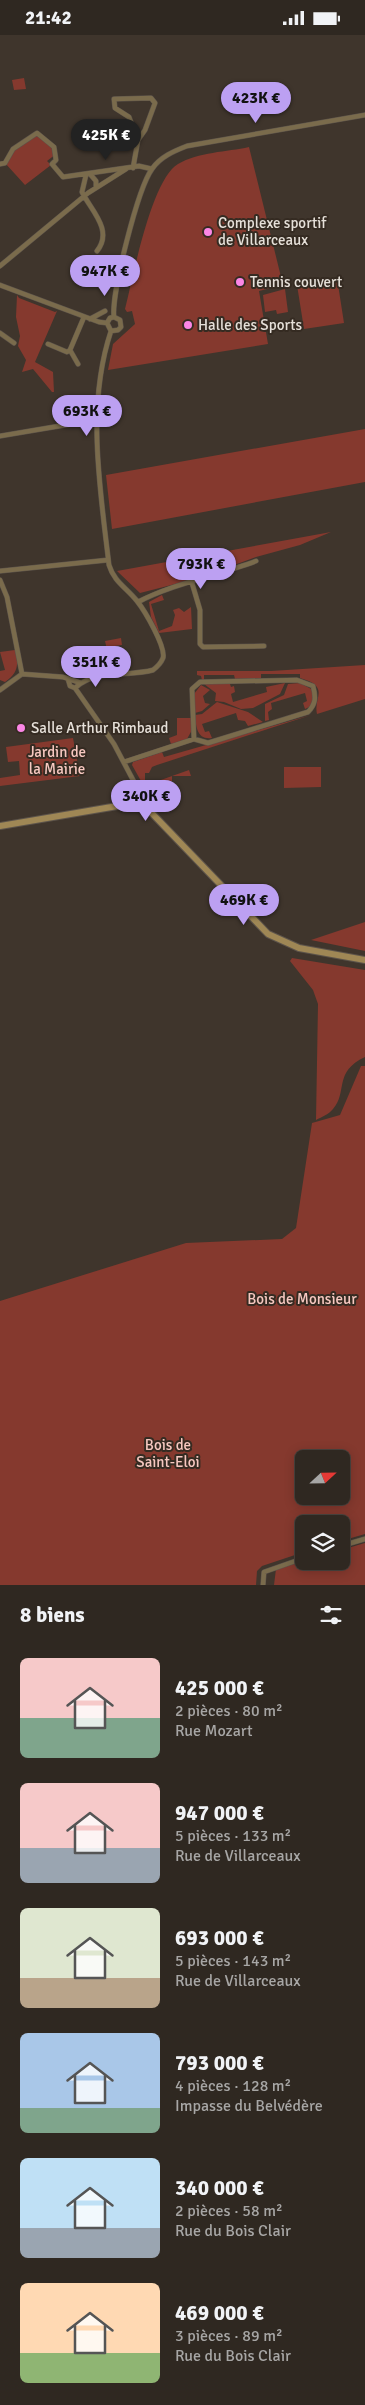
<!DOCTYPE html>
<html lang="fr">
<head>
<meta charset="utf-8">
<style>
	body { margin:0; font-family:Signika,sans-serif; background:#37302a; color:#f1f3f6; height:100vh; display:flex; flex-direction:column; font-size:19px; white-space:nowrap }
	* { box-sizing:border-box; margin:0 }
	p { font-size:16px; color:#a7a6a5 }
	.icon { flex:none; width:28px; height:28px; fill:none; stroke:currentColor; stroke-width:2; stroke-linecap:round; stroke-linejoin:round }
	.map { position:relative; height:1550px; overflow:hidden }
	.side { display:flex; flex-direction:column; background:#2f2821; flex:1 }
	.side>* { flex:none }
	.needle { width:32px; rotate:68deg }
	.tools { position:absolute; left:295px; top:1415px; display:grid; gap:10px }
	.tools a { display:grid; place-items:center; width:55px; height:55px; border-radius:8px; background:#2f2821; box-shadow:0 2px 12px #0003,0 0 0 1px #4a443f; font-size:25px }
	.price { position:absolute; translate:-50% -42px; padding:0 11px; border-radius:18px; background:#bca0f2; color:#111; font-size:16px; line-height:32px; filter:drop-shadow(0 1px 2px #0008) }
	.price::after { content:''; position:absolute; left:50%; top:30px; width:15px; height:11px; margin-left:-8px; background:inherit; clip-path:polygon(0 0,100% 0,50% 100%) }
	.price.current { background:#222; color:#fff }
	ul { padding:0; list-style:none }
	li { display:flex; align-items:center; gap:15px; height:125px; padding:0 20px }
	li span { display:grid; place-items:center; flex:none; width:140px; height:100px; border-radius:8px; color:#555 }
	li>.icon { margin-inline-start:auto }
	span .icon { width:60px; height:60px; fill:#fffc; stroke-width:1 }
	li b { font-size:21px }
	h2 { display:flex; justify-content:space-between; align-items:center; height:60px; padding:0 20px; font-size:21px }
	.status { display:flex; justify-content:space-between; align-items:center; height:35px; padding:0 25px; background:#2f2821; direction:ltr }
	.status svg { height:14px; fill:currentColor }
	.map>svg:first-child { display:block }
</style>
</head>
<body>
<div class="status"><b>21:42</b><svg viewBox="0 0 49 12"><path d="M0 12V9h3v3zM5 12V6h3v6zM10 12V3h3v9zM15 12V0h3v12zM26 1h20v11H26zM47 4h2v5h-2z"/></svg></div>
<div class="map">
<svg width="365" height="1550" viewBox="0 0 365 1550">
	<rect width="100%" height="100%" fill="#3f352c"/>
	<path fill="#85392e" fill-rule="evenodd" d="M24,43L26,54L14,55L12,45Z
		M37,98L54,112L56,119L47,126L51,130L25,150L5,128L13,114Z
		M249,112L283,250L259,256L268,309L108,335L113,309L135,289L132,276L127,277L125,274C133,243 151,145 178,129C198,117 227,117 249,112Z
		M337,243L344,288L304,294L297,250Z
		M285,254L288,277L277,279L276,275L265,277L263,260Z
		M17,260L19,263L55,277L57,276L35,327L53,337L54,357H52L33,334L22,337L26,325L18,311L20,301L16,282Z
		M365,394V447L112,494L106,440Z
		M331,497L300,510L256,522L199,543L140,558L117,536Z
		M162,560L164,565L151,569L159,596L172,591L175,580L173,575L179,573L184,577L191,572L192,594L159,598L151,582L149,567Z
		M121,603L122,610L115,611L117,626L110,628L105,606Z
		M15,615C19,630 18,638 5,647L0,645V636L5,635L0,617Z
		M365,630V664L317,679C313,662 331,652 300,643V639H261V643L235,644L234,640H204V645H202L201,641L197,640V636H271Z
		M285,648L280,659L253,673L241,674L224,667L215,666L216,658L204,649H230L231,652L234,651L235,657L231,659L233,667L267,657L266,652Z
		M300,648L313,655L314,661L311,671L305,674L303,668L307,666L305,658L271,668L272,674L268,677L269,685L265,686V669L284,660L288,649Z
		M201,650L210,655L203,661L205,668L210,669L202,676L195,678L194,659Z
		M217,667L248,677L263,687L248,691L245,686L238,685L236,678L202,689L205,697L209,696L212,703C197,705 196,692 195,680L202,679Z
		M311,680L157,730L152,732L149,738H145V745L141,746L132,730L133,727L162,717L164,722Z
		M177,683H191L192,695L187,704L171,709L169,703L177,700Z
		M73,703L80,741L0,751V743L20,740L19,726L8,727L6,712Z
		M284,732H321V752L284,753Z
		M189,735L191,741H172V746H158Z
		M365,887V916L311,905Z
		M292,923L365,935V1022C333,1037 348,1057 333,1074C329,1079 322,1082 316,1085L318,969L313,955L290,926Z
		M361,1031H365V1499L341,1506V1489H304V1517L262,1531L257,1536L256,1550H0V1266L186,1208L282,1204L296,1193L312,1088L340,1080ZM304,1424H341V1461H304Z
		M365,1508V1550H274L276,1534L304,1526H341V1515Z"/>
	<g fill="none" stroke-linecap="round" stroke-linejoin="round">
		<g stroke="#5d544b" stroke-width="5.5">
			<path id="street" d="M0,129L5,128L13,114L37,98L54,112L56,125L52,129L63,142L139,131L152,134
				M133,133L138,105L145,95L155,68L151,63L114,64L115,73L129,82L138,105
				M90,139L96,146V152
				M86,140L82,157C90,174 114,195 97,216
				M0,231L88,158L126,134
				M0,250L99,287L107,288
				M114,282C111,259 138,153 152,134C160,122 174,116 187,111L365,80
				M90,284L105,276
				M111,296L118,295L121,292L120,285L114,282
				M111,296L107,288L110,283L114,282
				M0,298L14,308
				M48,309L67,317L70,315L84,282
				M70,315L78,329
				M0,401L95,385
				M0,536L108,525
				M0,545L7,562L22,639
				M192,548L200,575V609L203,612L264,611
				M138,567C172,549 219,540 256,526
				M68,644L70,651L75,653L114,709L141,760
				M75,653C95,634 129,642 153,635C157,632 161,628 163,623C166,612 145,576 137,566C127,553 114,547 109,530C100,453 86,371 111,296
				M0,655L22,639L63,642L81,648
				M124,727L194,704L208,708L308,677C316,669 316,662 313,651L297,645L200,647L192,654L194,704
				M341,1511L365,1504
				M263,1550L264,1537L304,1523"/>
		</g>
		<g stroke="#5d544b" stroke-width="8">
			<path id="secondary" d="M144,770L150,772L157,768L158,762L154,755L148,754L142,758L143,769L268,899L299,913L365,925
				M0,791L141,767"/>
		</g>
		<use href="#street" stroke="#7a6b4c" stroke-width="4.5"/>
		<use href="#secondary" stroke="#9f8755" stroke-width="6"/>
	</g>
	<g fill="#fb86e5" stroke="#352b22" stroke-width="2">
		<circle cx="208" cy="197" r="5"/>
		<circle cx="240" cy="247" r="5"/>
		<circle cx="188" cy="290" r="5"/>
		<circle cx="21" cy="693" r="5"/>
	</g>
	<g text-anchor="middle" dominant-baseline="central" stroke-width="4" stroke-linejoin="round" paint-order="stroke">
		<g font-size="15" fill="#e6e0d9" stroke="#352b22" text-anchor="start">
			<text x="218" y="188">Complexe sportif<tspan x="218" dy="17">de Villarceaux</tspan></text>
			<text x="250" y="247">Tennis couvert</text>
			<text x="198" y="290">Halle des Sports</text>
			<text x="31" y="693">Salle Arthur Rimbaud</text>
		</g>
		<g font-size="15" fill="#f7c8c0" stroke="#352b22">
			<text x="57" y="717">Jardin de<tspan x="57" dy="17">la Mairie</tspan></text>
			<text x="302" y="1264">Bois de Monsieur</text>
			<text x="168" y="1410">Bois de<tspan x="168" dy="17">Saint-Eloi</tspan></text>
		</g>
	</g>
</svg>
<div class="tools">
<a><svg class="needle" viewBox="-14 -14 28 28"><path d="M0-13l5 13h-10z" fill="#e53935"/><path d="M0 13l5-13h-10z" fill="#a7a6a5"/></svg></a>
<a><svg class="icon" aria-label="layers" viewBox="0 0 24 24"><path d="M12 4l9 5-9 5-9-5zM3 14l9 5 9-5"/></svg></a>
</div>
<b class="price" style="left:256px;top:89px">423K €</b>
<b class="price current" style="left:106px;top:126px">425K €</b>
<b class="price" style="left:105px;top:262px">947K €</b>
<b class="price" style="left:87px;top:402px">693K €</b>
<b class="price" style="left:201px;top:555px">793K €</b>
<b class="price" style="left:96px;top:653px">351K €</b>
<b class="price" style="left:146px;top:787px">340K €</b>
<b class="price" style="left:244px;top:891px">469K €</b>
</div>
<section class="side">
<h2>8 biens<svg class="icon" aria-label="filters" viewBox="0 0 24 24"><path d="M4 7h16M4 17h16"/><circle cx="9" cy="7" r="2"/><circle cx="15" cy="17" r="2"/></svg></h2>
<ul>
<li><span style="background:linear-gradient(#f6c9c9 60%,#7fa58c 0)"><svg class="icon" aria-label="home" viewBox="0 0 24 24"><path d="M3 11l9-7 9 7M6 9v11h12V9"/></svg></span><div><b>425 000 €</b><p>2 pièces · 80 m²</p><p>Rue Mozart</p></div></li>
<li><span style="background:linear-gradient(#f6c9c9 65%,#9aa5b1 0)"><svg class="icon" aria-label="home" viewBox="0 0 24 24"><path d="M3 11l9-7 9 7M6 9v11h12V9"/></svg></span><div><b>947 000 €</b><p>5 pièces · 133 m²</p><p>Rue de Villarceaux</p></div></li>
<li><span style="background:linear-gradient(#dfe7d0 70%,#b9a48a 0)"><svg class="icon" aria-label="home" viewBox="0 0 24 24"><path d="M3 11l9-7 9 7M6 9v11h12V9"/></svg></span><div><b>693 000 €</b><p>5 pièces · 143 m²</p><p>Rue de Villarceaux</p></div></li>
<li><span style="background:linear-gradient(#a9c7e8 75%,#7fa58c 0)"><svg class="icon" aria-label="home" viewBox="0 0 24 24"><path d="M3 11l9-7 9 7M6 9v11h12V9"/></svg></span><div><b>793 000 €</b><p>4 pièces · 128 m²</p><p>Impasse du Belvédère</p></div></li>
<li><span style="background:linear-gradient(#bfe0f5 70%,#9aa5b1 0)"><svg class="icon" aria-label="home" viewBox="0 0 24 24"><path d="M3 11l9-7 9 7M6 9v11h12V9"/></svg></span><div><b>340 000 €</b><p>2 pièces · 58 m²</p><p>Rue du Bois Clair</p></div></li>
<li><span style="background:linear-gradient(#ffd9b3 70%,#8fb573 0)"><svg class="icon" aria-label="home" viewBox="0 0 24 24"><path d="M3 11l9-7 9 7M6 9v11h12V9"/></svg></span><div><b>469 000 €</b><p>3 pièces · 89 m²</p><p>Rue du Bois Clair</p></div></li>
</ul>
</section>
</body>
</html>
